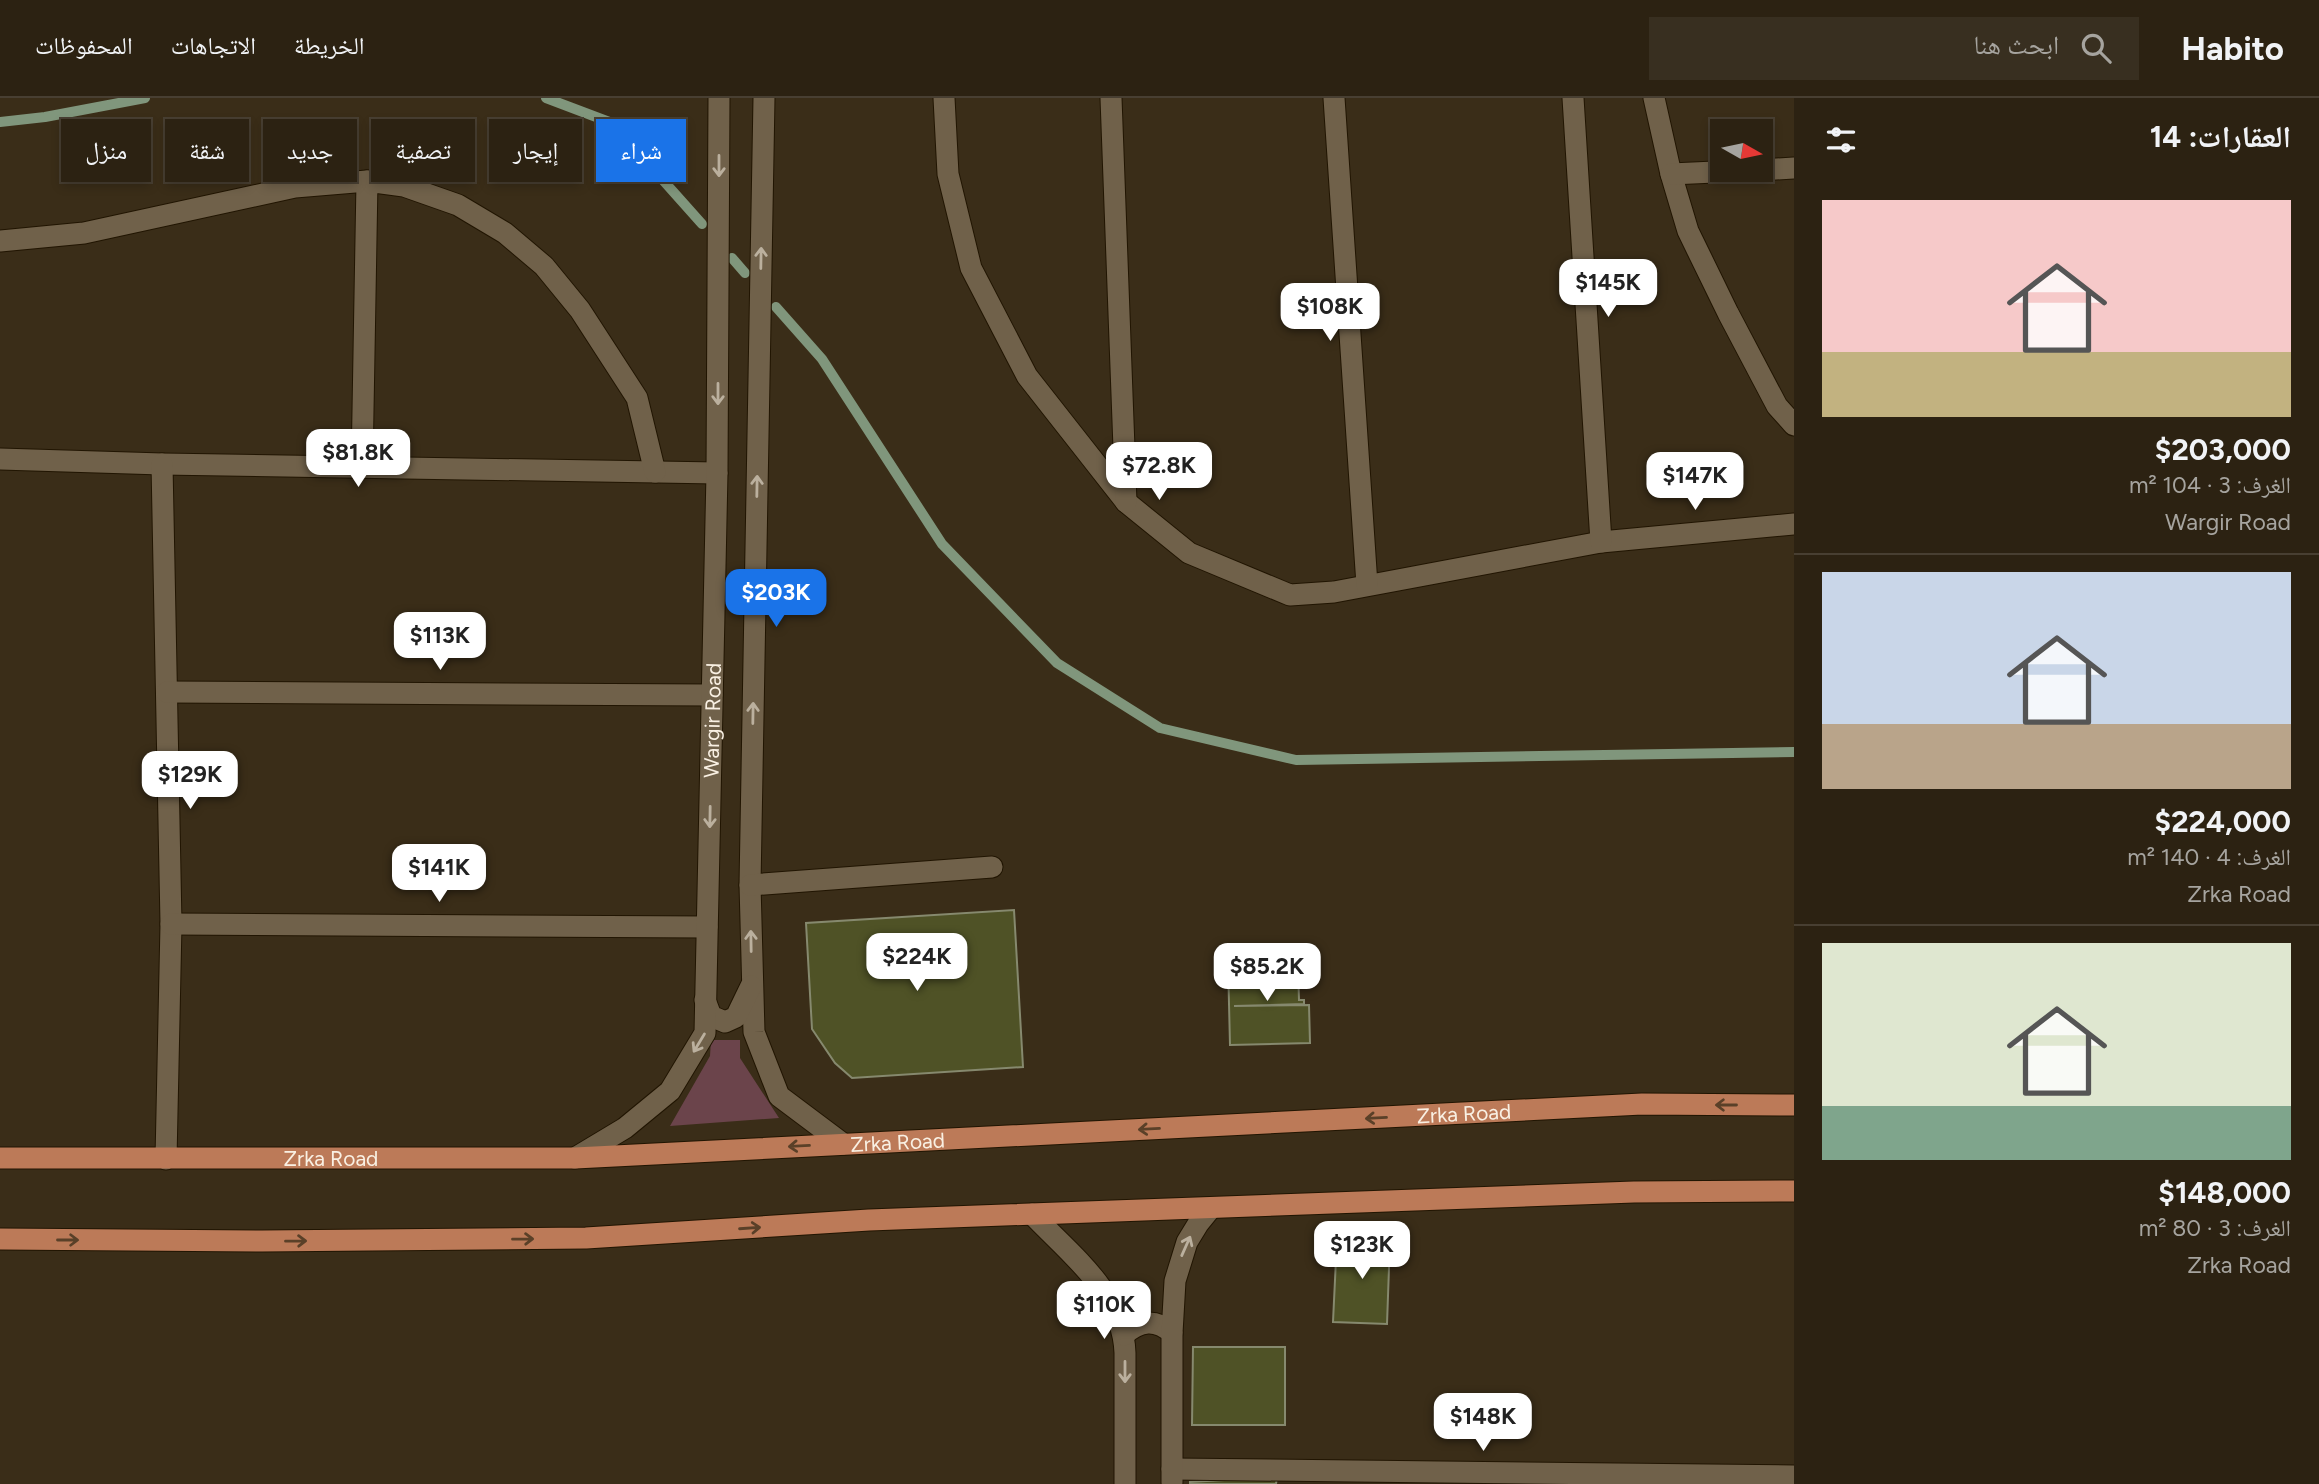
<!DOCTYPE html>
<html lang="ar">
<head>
<meta charset="utf-8">
<style>
	body { margin:0; font-family:Figtree,"Noto Naskh Arabic",sans-serif; background:#382f20; color:#f1f3f6; direction:rtl; height:100vh; display:flex; flex-direction:column; font-size:26px; white-space:nowrap }
	* { box-sizing:border-box; margin:0 }
	p { font-size:23px; color:#a6a49f }
	.icon { flex:none; width:38px; height:38px; fill:none; stroke:currentColor; stroke-width:2; stroke-linecap:round; stroke-linejoin:round }
	.map { position:relative; flex:1; overflow:hidden; direction:ltr }
	.panel { display:flex; flex-direction:column; background:#2c2212; width:525px }
	.panel>* { flex:none }
	.hud { position:absolute; left:21px; top:21px; width:665px; height:63px; direction:rtl; display:flex; gap:14px }
	.needle { width:46px; rotate:99deg }
	.buttons { position:absolute; left:1710px; top:21px; display:grid; gap:14px }
	.buttons a { display:grid; place-items:center; width:63px; height:63px; border-radius:0px; background:#2c2212; box-shadow:0 4px 10px #0003,0 0 0 2px #483f32; font-size:35px }
	.price { position:absolute; translate:-50% -60px; padding:0 16px; border-radius:14px; background:#fff; color:#222; font-size:23px; line-height:46px; filter:drop-shadow(0 2px 4px #0008) }
	.price::after { content:''; position:absolute; left:50%; top:42px; width:21px; height:16px; margin-left:-10px; background:inherit; clip-path:polygon(0 0,100% 0,50% 100%) }
	.price.on { background:#1a73e8; color:#fff }
	ul { padding:0; list-style:none }
	li { display:grid; align-content:center; gap:14px; height:371px; padding:0 28px }
	li+li { border-top:2px solid #483f32 }
	li span { display:grid; place-items:center; height:217px; border-radius:0px; color:#555 }
	li>.icon { margin-inline-start:auto }
	span .icon { width:126px; height:126px; fill:#fffc; stroke-width:1 }
	li b { font-size:30px }
	h2 { display:flex; justify-content:space-between; align-items:center; height:84px; padding:0 28px; font-size:30px }
	.tag { padding:0 24px; border-radius:0px; background:#2c2212; box-shadow:0 4px 10px #0003,0 0 0 2px #483f32; font-size:24px; line-height:63px }
	.tag.on { background:#1a73e8; color:#fff }
	header { display:flex; align-items:center; gap:42px; box-sizing:border-box; height:98px; padding:0 35px; background:#2c2212; border-bottom:2px solid #483f32 }
	header strong { font-size:33px }
	nav { display:flex; gap:38px; margin-inline-start:auto; font-size:24px }
	.search { width:490px; height:63px; background:#382f20; display:flex; align-items:center; gap:18px; box-sizing:border-box; padding:0 24px; border-radius:0px; color:#a6a49f; font-size:26px }
	main { display:flex; flex:1; min-height:0 }
	.map>svg:first-child { display:block }
</style>
</head>
<body>
<header>
<strong>Habito</strong>
<div class="search"><svg class="icon" aria-label="search" viewBox="0 0 24 24"><circle cx="10" cy="10" r="6"/><path d="M15 15l6 6"/></svg>ابحث هنا</div>
<nav><a>الخريطة</a><a>الاتجاهات</a><a>المحفوظات</a></nav>
</header>
<main>
<section class="panel">
<h2>العقارات: 14<svg class="icon" aria-label="filters" viewBox="0 0 24 24"><path d="M4 7h16M4 17h16"/><circle cx="9" cy="7" r="2"/><circle cx="15" cy="17" r="2"/></svg></h2>
<ul>
<li><span style="background:linear-gradient(#f6c9c9 70%,#c2b280 0)"><svg class="icon" aria-label="home" viewBox="0 0 24 24"><path d="M3 11l9-7 9 7M6 9v11h12V9"/></svg></span><div><b>$203,000</b><p>الغرف: 3 · 104 m²</p><p>Wargir Road</p></div></li>
<li><span style="background:linear-gradient(#c9d6e8 70%,#b9a48a 0)"><svg class="icon" aria-label="home" viewBox="0 0 24 24"><path d="M3 11l9-7 9 7M6 9v11h12V9"/></svg></span><div><b>$224,000</b><p>الغرف: 4 · 140 m²</p><p>Zrka Road</p></div></li>
<li><span style="background:linear-gradient(#dfe7d0 75%,#7fa58c 0)"><svg class="icon" aria-label="home" viewBox="0 0 24 24"><path d="M3 11l9-7 9 7M6 9v11h12V9"/></svg></span><div><b>$148,000</b><p>الغرف: 3 · 80 m²</p><p>Zrka Road</p></div></li>
</ul>
</section>
<div class="map">
<svg width="1794" height="1386" viewBox="0 0 1794 1386">
	<rect width="100%" height="100%" fill="#3a2d18"/>
	<path fill="#6b444b" d="M711,942H740V960L779,1020L670,1028L710,958Z"/>
	<g fill="none" stroke-linecap="round" stroke-linejoin="round">
		<path stroke="#80967c" stroke-width="10" d="M546,0L612,25L702,126
			M0,24L45,19L145,0
			M732,160L745,175
			M776,209L822,261L942,446L1057,565L1160,630L1296,662L1794,654"/>
	</g>
	<path fill="#4f5226" stroke="#86896e" stroke-width="2" d="M1014,812L1023,969L852,980L835,965L812,931L806,825Z
		M1307,862V870H1298L1299,902H1304V906L1234,908L1309,907L1310,945L1230,947L1228,864Z
		M1337,1140L1390,1142L1387,1226L1333,1224Z
		M1193,1249H1285V1327H1192Z
		M1277,1379L1276,1386H1190V1384Z"/>
	<g fill="none" stroke-linecap="round" stroke-linejoin="round">
		<g stroke="#211502" stroke-width="23">
			<g id="minor">
				<path d="M764,0L750,787L754,934L779,998L843,1046"/>
				<path d="M944,0L948,76L971,170L1027,278L1126,404L1189,455L1290,497L1334,494L1601,444L1794,426"/>
				<path d="M1111,0L1126,404"/>
				<path d="M1334,0L1367,487"/>
				<path d="M1573,0L1601,444"/>
				<path d="M1654,0L1671,76L1688,133L1728,215L1777,308L1794,327"/>
				<path d="M1760,72L1794,70"/>
				<path d="M1671,76L1759,72"/>
				<path d="M0,143L84,135L295,89L367,83"/>
				<path d="M0,361L162,366L717,375"/>
				<path d="M162,366L171,826L166,1061"/>
				<path d="M362,370L367,83L404,88L458,107L505,135L544,168L580,212L637,300L655,374"/>
				<path d="M167,594L712,597"/>
				<path d="M750,787L992,769"/>
				<path d="M171,826L707,829"/>
				<path d="M705,902L711,918L725,924L736,919L751,888"/>
				<path id="s1" d="M575,1060L625,1030L670,993L705,935L717,375L719,0"/>
				<path d="M1032,1116C1071,1157 1123,1195 1125,1255V1386"/>
				<path d="M1124,1237C1140,1222 1156,1221 1172,1235"/>
				<path d="M1172,1371L1794,1378"/>
				<path d="M1172,1384V1235L1175,1183L1187,1144L1198,1126L1211,1110"/>
			</g>
		</g>
		<g stroke="#211502" stroke-width="23">
			<g id="major">
				<path id="s2" d="M0,1060H575L1642,1006L1794,1007"/>
				<path d="M0,1141L262,1143L586,1140L869,1122L1634,1094L1794,1093"/>
			</g>
		</g>
		<use href="#minor" stroke="#70614a" stroke-width="21"/>
		<use href="#major" stroke="#bc7a58" stroke-width="21"/>
	</g>
	<defs><path id="oneway-shaft" d="M-6 0H5M1.5-3L5.5 0L1.5 3" fill="none" stroke-width="1.6" stroke-linecap="round" stroke-linejoin="round" transform="scale(1.75)"/></defs>
	<g stroke="#bbb09e">
		<use href="#oneway-shaft" transform="translate(719 68) rotate(90)"/>
		<use href="#oneway-shaft" transform="translate(761 160) rotate(-89)"/>
		<use href="#oneway-shaft" transform="translate(718 296) rotate(90)"/>
		<use href="#oneway-shaft" transform="translate(757 388) rotate(-89)"/>
		<use href="#oneway-shaft" transform="translate(753 615) rotate(-89)"/>
		<use href="#oneway-shaft" transform="translate(710 719) rotate(91)"/>
		<use href="#oneway-shaft" transform="translate(751 843) rotate(-91)"/>
		<use href="#oneway-shaft" transform="translate(699 945) rotate(121)"/>
		<use href="#oneway-shaft" transform="translate(1186 1148) rotate(-66)"/>
		<use href="#oneway-shaft" transform="translate(1125 1274) rotate(90)"/>
	</g>
	<g stroke="#5a4028">
		<use href="#oneway-shaft" transform="translate(1726 1007) rotate(-180)"/>
		<use href="#oneway-shaft" transform="translate(1376 1020) rotate(177)"/>
		<use href="#oneway-shaft" transform="translate(1149 1031) rotate(177)"/>
		<use href="#oneway-shaft" transform="translate(799 1048) rotate(177)"/>
		<use href="#oneway-shaft" transform="translate(750 1130) rotate(-4)"/>
		<use href="#oneway-shaft" transform="translate(523 1141) rotate(-1)"/>
		<use href="#oneway-shaft" transform="translate(68 1142)"/>
		<use href="#oneway-shaft" transform="translate(296 1143) rotate(-1)"/>
	</g>
	<g text-anchor="middle" dominant-baseline="central" stroke-width="6" stroke-linejoin="round" paint-order="stroke">
		<g font-size="21" fill="#f9f0e3" stroke="#3a2d18">
			<text stroke="none"><textPath href="#s1" startOffset="497">Wargir Road</textPath></text>
			<text stroke="none"><textPath href="#s2" startOffset="1465">Zrka Road</textPath></text>
			<text stroke="none"><textPath href="#s2" startOffset="898">Zrka Road</textPath></text>
			<text stroke="none"><textPath href="#s2" startOffset="331">Zrka Road</textPath></text>
		</g>
	</g>
</svg>
<div class="buttons">
<a><svg class="needle" viewBox="-14 -14 28 28"><path d="M0-13l5 13h-10z" fill="#e53935"/><path d="M0 13l5-13h-10z" fill="#a6a49f"/></svg></a>
</div>
<b class="price" style="left:1608px;top:221px">$145K</b>
<b class="price" style="left:1330px;top:245px">$108K</b>
<b class="price" style="left:358px;top:391px">$81.8K</b>
<b class="price" style="left:1159px;top:404px">$72.8K</b>
<b class="price" style="left:1695px;top:414px">$147K</b>
<b class="price on" style="left:776px;top:531px">$203K</b>
<b class="price" style="left:440px;top:574px">$113K</b>
<b class="price" style="left:190px;top:713px">$129K</b>
<b class="price" style="left:439px;top:806px">$141K</b>
<b class="price" style="left:917px;top:895px">$224K</b>
<b class="price" style="left:1267px;top:905px">$85.2K</b>
<b class="price" style="left:1362px;top:1183px">$123K</b>
<b class="price" style="left:1104px;top:1243px">$110K</b>
<b class="price" style="left:1483px;top:1355px">$148K</b>
<div class="hud">
<a class="tag on">شراء</a>
<a class="tag">إيجار</a>
<a class="tag">تصفية</a>
<a class="tag">جديد</a>
<a class="tag">شقة</a>
<a class="tag">منزل</a>
</div>
</div>
</main>
</body>
</html>
